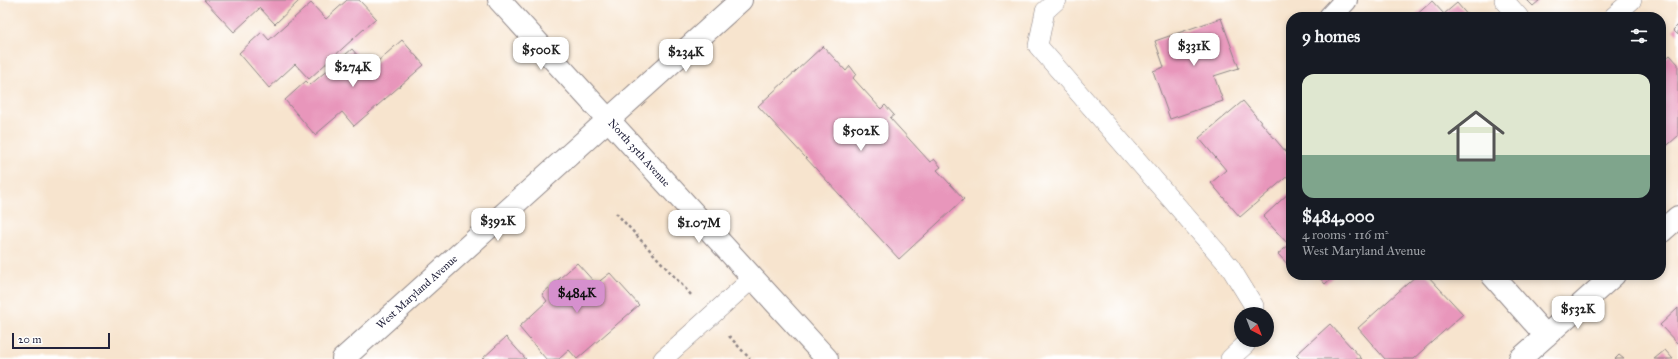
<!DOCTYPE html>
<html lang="en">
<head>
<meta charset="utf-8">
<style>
	body { margin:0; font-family:"IM FELL Great Primer",serif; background:#242831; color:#f1f3f6; height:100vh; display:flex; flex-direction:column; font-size:15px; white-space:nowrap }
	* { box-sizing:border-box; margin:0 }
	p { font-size:13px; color:#9ea1a6 }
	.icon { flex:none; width:22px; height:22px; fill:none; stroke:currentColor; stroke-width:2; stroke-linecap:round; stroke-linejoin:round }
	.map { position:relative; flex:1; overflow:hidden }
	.drawer { position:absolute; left:1286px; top:12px; width:380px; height:268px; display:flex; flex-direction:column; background:#171b24; border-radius:16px; box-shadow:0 2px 6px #0003 }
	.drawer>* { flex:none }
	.needle { width:26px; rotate:138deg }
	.controls { position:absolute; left:1234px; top:307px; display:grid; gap:8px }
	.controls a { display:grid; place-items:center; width:40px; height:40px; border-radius:50%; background:#171b24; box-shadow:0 2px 6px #0003; font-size:20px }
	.scale { position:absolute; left:12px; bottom:10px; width:98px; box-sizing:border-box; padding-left:4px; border:2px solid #22223b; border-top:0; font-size:11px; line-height:14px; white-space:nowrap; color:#22223b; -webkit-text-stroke:3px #fff; paint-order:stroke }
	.price { position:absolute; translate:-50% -34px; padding:0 9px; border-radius:8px; background:#fff; color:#222; font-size:13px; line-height:26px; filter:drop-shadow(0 1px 2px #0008) }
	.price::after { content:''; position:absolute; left:50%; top:24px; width:12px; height:9px; margin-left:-6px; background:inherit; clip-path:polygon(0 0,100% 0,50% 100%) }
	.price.active { background:#d690ce; color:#111 }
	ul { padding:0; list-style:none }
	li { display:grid; align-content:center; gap:8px; height:212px; padding:0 16px }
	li+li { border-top:1px solid #363941 }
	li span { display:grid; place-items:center; height:124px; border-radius:12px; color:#555 }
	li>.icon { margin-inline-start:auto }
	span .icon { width:72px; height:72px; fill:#fffc; stroke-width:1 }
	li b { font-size:17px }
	h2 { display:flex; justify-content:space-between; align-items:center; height:48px; padding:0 16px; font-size:17px }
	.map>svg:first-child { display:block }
</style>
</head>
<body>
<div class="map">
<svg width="1678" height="359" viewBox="0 0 1678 359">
	<rect width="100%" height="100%" fill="#fff"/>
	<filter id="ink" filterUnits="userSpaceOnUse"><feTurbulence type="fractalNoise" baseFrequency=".025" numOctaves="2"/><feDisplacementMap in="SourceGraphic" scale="8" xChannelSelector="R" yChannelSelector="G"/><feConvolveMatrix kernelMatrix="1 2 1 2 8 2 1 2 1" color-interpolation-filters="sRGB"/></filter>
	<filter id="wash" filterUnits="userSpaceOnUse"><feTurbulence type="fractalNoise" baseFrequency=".012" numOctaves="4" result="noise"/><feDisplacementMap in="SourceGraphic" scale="16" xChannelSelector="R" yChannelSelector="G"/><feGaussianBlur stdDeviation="0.9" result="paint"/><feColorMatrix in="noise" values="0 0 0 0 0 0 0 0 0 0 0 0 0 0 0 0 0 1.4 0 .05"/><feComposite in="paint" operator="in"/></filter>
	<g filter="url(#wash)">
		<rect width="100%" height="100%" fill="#f7e4ce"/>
		<g id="blocks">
			<path fill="#e896bb" d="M204,0H300L275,24L260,8L234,32Z
				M347,0H359L376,18L309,79L295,64L269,88L239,53L262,32L269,40L311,3L326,19Z
				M1527,0H1540L1533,6Z
				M1432,1L1444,14L1457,3L1469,17H1414Z
				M1221,18L1239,68L1214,76L1223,101L1170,119L1153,71L1164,67L1155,41Z
				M1678,25V35L1673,30Z
				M402,40L424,65L354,126L342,112L315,135L285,100L306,81L310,85L352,49L369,69Z
				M823,46L846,71L850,66L856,74L853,78L881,109L885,105L894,115L890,118L930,162L934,159L941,167L937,170L964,199L899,259L758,106Z
				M1670,55L1678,64V136L1661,151V63Z
				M1243,101L1291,158V173L1240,217L1211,183L1226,170L1199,138Z
				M1291,191V268L1278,254L1289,245L1263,217Z
				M577,263L596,284L610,273L639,305L577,359L569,350L559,359H546L519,327L547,301L542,294Z
				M1317,275H1335L1325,284Z
				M1417,275H1427L1463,314L1413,359H1385L1358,328Z
				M1678,308V344L1660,325Z
				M1330,324L1362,359H1300L1296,355Z
				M506,337L526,359H482Z
				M1665,350L1673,359H1654Z
				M1619,355L1624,359H1615Z"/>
		</g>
	</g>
	<g filter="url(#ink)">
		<use href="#blocks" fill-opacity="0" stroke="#8c8384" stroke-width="1"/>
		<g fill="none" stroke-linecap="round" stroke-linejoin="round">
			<g stroke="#8c8384" stroke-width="20">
				<path id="service" d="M1057,0L1045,11L1038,46L1230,267L1254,306L1252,314
					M1504,0L1519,17
					M1613,17L1632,0
					M663,359L753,278
					M1230,359L1246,344L1247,340"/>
			</g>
			<g stroke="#8c8384" stroke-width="24">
				<path id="minor" d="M1330,17L1346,0
					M1661,232L1678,217
					M1492,275L1546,336
					M1520,359L1614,275"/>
			</g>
			<g stroke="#8c8384" stroke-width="24">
				<path id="tertiary" d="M343,359L741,0"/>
			</g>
			<g stroke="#8c8384" stroke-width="24">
				<path id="secondary" d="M499,0L827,359"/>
			</g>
			<path stroke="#8c8384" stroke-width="2.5" stroke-dasharray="3 3" stroke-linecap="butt" d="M616,213L693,297
				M729,336L750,359"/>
			<use href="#service" stroke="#fff" stroke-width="19"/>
			<use href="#minor" stroke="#fff" stroke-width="22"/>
			<use href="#tertiary" stroke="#fff" stroke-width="22"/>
			<use href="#secondary" stroke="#fff" stroke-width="22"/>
		</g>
	</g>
	<g text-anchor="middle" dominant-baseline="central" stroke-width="4" stroke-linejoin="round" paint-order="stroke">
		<g font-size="11" fill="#22223b" stroke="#fff">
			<text transform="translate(639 153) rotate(48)">North 35th Avenue</text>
			<text transform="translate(417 292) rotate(-42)">West Maryland Avenue</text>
		</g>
	</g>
</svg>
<div class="controls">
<a><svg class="needle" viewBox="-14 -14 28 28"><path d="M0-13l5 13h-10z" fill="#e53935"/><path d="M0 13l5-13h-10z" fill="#9ea1a6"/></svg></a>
</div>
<div class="scale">20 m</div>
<b class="price" style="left:1194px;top:67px">$331K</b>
<b class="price" style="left:541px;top:71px">$500K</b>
<b class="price" style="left:686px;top:73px">$234K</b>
<b class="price" style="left:353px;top:88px">$274K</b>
<b class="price" style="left:861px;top:152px">$502K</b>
<b class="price" style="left:498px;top:242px">$392K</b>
<b class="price" style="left:699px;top:244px">$1.07M</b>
<b class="price active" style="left:577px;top:314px">$484K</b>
<b class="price" style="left:1578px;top:330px">$532K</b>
<section class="drawer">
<h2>9 homes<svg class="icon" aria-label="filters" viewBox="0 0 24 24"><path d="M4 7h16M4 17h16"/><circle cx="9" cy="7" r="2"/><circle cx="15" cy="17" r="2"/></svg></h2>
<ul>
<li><span style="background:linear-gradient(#dfe7d0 65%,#7fa58c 0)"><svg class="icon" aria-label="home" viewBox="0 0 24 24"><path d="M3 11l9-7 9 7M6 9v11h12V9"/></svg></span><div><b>$484,000</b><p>4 rooms · 116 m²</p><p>West Maryland Avenue</p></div></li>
</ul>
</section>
</div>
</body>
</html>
